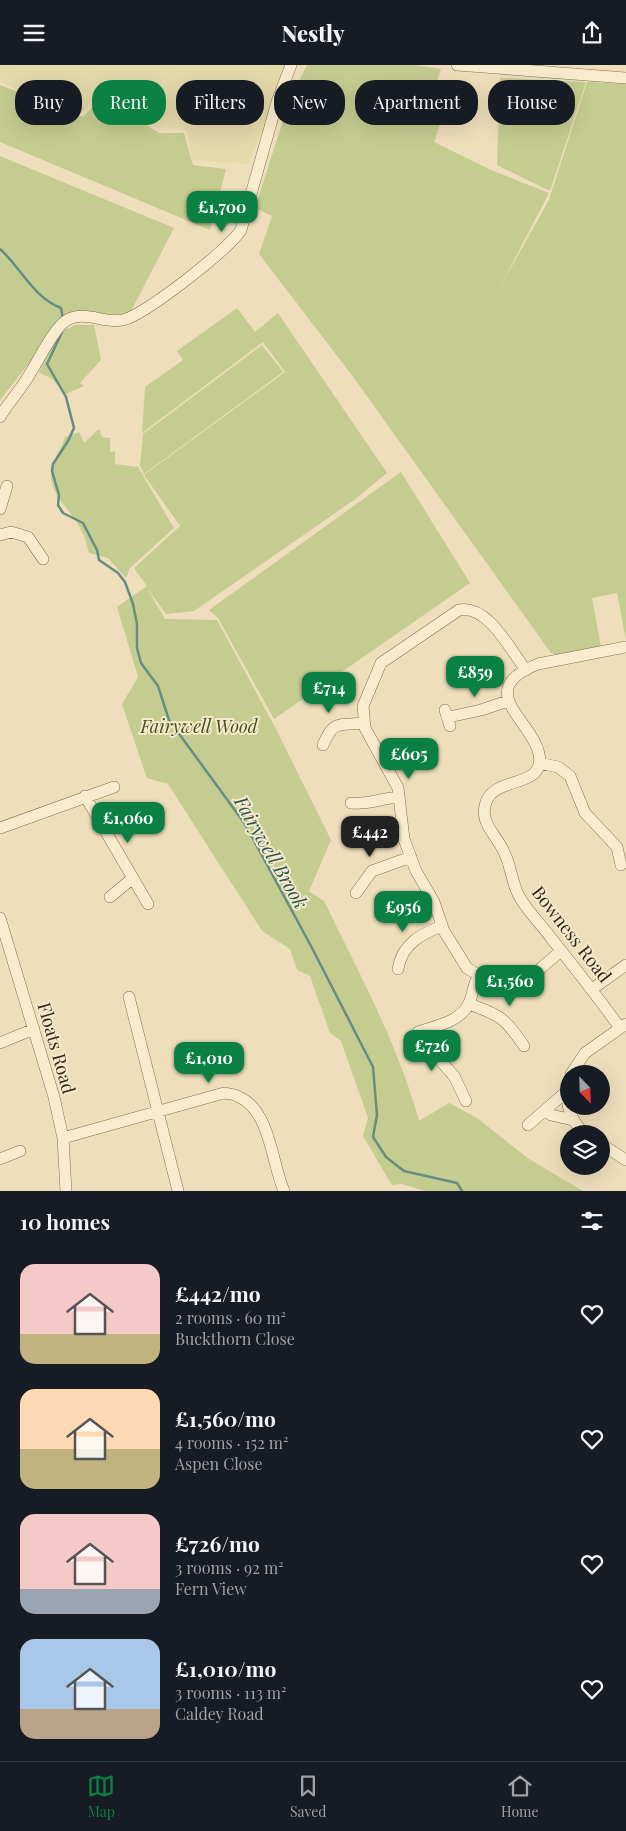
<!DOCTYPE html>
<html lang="en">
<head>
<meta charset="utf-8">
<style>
	body { margin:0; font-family:"Playfair Display",serif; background:#242831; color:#f1f3f6; height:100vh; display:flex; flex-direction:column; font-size:19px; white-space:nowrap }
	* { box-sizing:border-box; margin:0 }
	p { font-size:16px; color:#9ea1a6 }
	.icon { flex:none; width:28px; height:28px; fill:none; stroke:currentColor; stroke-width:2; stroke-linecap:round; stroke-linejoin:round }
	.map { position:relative; height:1126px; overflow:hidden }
	.drawer { display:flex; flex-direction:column; background:#171b24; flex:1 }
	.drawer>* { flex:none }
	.hud { position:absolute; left:15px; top:15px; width:596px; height:45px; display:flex; gap:10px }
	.needle { width:32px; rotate:157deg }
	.tools { position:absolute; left:560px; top:1000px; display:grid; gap:10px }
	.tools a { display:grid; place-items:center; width:50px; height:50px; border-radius:50%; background:#171b24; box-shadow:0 5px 20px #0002; font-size:25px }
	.price { position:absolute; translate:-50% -42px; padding:0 11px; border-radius:10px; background:#0b8043; color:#fff; font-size:16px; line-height:32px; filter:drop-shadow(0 1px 2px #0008) }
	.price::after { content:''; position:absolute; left:50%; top:30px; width:15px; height:11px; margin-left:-8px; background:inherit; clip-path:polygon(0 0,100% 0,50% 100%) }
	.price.current { background:#222; color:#fff }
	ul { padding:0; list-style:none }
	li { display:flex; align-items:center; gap:15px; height:125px; padding:0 20px }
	li span { display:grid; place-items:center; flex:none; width:140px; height:100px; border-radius:15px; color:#555 }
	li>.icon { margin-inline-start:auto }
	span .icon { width:60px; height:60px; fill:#fffc; stroke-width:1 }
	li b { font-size:21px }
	h2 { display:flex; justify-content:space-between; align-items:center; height:60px; padding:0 20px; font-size:21px }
	.chip { padding:0 18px; border-radius:20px; background:#171b24; box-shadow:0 5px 20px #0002; font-size:18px; line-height:45px }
	.chip.current { background:#0b8043; color:#fff }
	header { display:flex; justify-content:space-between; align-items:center; height:65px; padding:0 20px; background:#171b24; font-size:22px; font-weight:800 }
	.dock { display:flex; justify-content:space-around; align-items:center; height:70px; border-top:1px solid #363941; background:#171b24; font-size:14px; color:#9ea1a6 }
	.dock a { display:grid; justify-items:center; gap:2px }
	.dock .current { color:#0b8043 }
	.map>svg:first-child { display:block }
</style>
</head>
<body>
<header><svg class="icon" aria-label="menu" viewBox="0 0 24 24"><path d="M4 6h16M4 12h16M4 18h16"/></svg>Nestly<svg class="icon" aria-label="share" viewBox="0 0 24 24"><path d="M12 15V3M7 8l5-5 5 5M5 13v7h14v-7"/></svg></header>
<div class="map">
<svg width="626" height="1126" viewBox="0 0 626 1126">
	<rect width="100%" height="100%" fill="#eedebb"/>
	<path fill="#e4d9a9" d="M0,0H284L274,38L248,99L193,95L186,65L155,62L113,35L96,31L79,51L0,17Z"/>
	<path fill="#c5cc90" d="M307,0H415L441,4L434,25L450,29L434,77L491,105L549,128L499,224L549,135L587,17L626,19V575L617,528L592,533L601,582L558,590L551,588L354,313L259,189L272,151L255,143L289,37Z
		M500,13L586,17L550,126L497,100Z
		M0,20L83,52L100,34L116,41L159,68H184L193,100L226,104L210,165L0,77Z
		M0,91L174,163L129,250L82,247L56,258L38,287L0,335Z
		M237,243L255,267L278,248L387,408L354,435L194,546L166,549L147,523L165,554L217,555L276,664L331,775L309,826L324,836C359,908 398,979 419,1056L449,1038L477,1053L529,1094L583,1126H425L402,1119L392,1120L363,1071L368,1053L341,976L330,968L310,911L297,905L290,884L262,866L168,719L147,713L122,639L138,612L117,542L147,521L134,503L180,461L144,410L285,307L263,277L142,368L145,322L183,295L177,286Z
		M76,260H94L101,295L80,318L84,321L66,329L52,314L39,307C49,289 55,266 76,260Z
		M262,280L283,307L144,409L140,401L143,369Z
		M99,364L102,372L110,373V387L115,386V399L138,402L174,463L130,503L126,513L108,493L89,488C87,480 85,472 81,465C73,446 50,432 51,408C51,397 62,384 65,372L79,367L84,378Z
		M401,407L470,518L274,654L218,553L209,545Z"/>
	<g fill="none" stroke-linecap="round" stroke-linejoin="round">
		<path stroke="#678c82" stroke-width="2.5" d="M0,184C21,203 33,232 61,243L63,254
			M62,267L47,299L66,332L74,363L68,376L53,399L52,406L59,430L58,440L63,448L83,458L97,485L99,495L118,508L125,517L133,539L137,559V583L141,598L158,621L169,655L245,759L311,881L373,1002L377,1050L373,1072L386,1092L404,1106L457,1118L462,1126"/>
		<g stroke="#856e55" stroke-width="12">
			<path id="minor" d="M457,0L626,13
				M0,352C7,340 16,330 24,318C35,303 53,263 67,255C85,245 105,259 123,255C145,250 229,184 241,165L277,37L291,0
				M0,444L7,421
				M0,470L11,467L28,472L43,494
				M526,605C510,585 488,539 459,545L381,598L363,641L365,663L398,723L404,774L416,806L434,837L444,866L467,903L488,916L521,920L531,915L542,902L561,886
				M445,645L450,661
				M449,652L481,645L508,636
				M323,680C334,654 339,661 364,658
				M539,698L558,702L570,711L585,748L617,782L621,800
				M85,731L148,839
				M351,738C369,740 382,733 399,732
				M0,763L114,722
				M356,828L372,806L411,792
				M110,832L133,813
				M0,853L54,1032L63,1073L66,1126
				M398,904C402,879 421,869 442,861
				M592,924L626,900
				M129,932L178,1126
				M469,939C500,950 505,953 524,981
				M620,963C598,932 575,903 551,873C541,859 527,846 519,831C511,816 511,799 503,785C495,768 479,758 486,737C496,710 546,724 539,689C532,655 472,625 538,599L626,582
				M428,964L437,992L454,1011L466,1036
				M418,967C435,961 461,957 469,938C473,930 473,920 478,912
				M0,978L34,964
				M571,1009L585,988L626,959
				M569,1016C564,1037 569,1054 585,1069
				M546,1044L551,1050L573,1055
				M528,1060L567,1026
				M63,1073L224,1028C229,1029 235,1029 239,1032C270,1045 272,1099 284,1126
				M601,1079L626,1095
				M0,1094L20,1086"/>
		</g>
		<use href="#minor" stroke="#f9ecce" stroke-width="11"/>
	</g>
	<g text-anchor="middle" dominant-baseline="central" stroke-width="4" stroke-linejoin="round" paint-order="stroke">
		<g font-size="18" font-style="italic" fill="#455120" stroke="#f5e9cb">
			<text x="199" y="661">Fairywell Wood</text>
		</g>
		<g font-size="18" fill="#34261a" stroke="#f5e9cb">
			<text transform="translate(572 869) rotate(52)">Bowness Road</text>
			<text transform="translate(57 983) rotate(74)">Floats Road</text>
		</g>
		<g font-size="19" font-style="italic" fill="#295451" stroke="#f5e9cb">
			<text transform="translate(272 787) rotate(60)">Fairywell Brook</text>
		</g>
	</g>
</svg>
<div class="tools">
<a><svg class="needle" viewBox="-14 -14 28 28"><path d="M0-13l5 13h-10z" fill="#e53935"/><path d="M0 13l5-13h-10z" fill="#9ea1a6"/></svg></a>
<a><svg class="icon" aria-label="layers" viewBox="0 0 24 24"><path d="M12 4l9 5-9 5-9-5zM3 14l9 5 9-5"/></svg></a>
</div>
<b class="price" style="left:222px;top:168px">£1,700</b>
<b class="price" style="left:475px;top:633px">£859</b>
<b class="price" style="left:329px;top:649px">£714</b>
<b class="price" style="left:409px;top:715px">£605</b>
<b class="price" style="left:128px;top:779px">£1,060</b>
<b class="price current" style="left:370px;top:793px">£442</b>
<b class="price" style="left:403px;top:868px">£956</b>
<b class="price" style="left:510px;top:942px">£1,560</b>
<b class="price" style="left:432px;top:1007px">£726</b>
<b class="price" style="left:209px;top:1019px">£1,010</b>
<div class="hud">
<a class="chip">Buy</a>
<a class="chip current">Rent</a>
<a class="chip">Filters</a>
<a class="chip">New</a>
<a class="chip">Apartment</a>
<a class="chip">House</a>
</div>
</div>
<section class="drawer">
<h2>10 homes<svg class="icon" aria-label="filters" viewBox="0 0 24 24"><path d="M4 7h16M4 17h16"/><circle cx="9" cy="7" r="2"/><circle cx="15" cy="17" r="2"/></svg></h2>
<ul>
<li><span style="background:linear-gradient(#f6c9c9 70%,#c2b280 0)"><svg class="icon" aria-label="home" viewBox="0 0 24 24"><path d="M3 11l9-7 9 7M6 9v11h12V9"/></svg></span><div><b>£442/mo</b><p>2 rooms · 60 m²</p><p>Buckthorn Close</p></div><svg class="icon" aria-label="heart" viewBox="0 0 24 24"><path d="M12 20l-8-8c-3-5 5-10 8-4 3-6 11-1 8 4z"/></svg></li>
<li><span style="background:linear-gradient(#ffd9b3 60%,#c2b280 0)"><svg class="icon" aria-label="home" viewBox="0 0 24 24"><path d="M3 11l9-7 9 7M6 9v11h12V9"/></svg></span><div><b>£1,560/mo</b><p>4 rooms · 152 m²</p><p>Aspen Close</p></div><svg class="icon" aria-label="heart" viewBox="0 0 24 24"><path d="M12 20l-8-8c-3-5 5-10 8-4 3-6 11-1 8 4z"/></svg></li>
<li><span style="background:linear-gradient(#f6c9c9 75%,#9aa5b1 0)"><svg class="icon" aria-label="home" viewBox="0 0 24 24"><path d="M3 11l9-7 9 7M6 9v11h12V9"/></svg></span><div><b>£726/mo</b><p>3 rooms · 92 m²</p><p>Fern View</p></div><svg class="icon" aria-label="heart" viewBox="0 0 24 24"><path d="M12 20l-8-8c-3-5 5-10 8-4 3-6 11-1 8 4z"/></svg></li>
<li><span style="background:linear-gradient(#a9c7e8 70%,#b9a48a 0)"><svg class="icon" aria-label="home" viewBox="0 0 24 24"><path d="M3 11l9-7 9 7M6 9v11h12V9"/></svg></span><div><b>£1,010/mo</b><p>3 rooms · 113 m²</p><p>Caldey Road</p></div><svg class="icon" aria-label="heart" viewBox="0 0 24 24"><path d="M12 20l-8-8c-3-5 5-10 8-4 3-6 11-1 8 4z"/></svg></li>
</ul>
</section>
<nav class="dock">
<a class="current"><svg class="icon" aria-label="map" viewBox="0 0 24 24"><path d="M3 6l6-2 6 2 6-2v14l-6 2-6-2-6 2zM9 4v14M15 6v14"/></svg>Map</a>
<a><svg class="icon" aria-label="saved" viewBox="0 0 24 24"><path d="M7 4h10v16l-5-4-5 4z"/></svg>Saved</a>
<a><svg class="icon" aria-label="home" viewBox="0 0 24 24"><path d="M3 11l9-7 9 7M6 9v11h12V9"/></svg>Home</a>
</nav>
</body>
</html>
